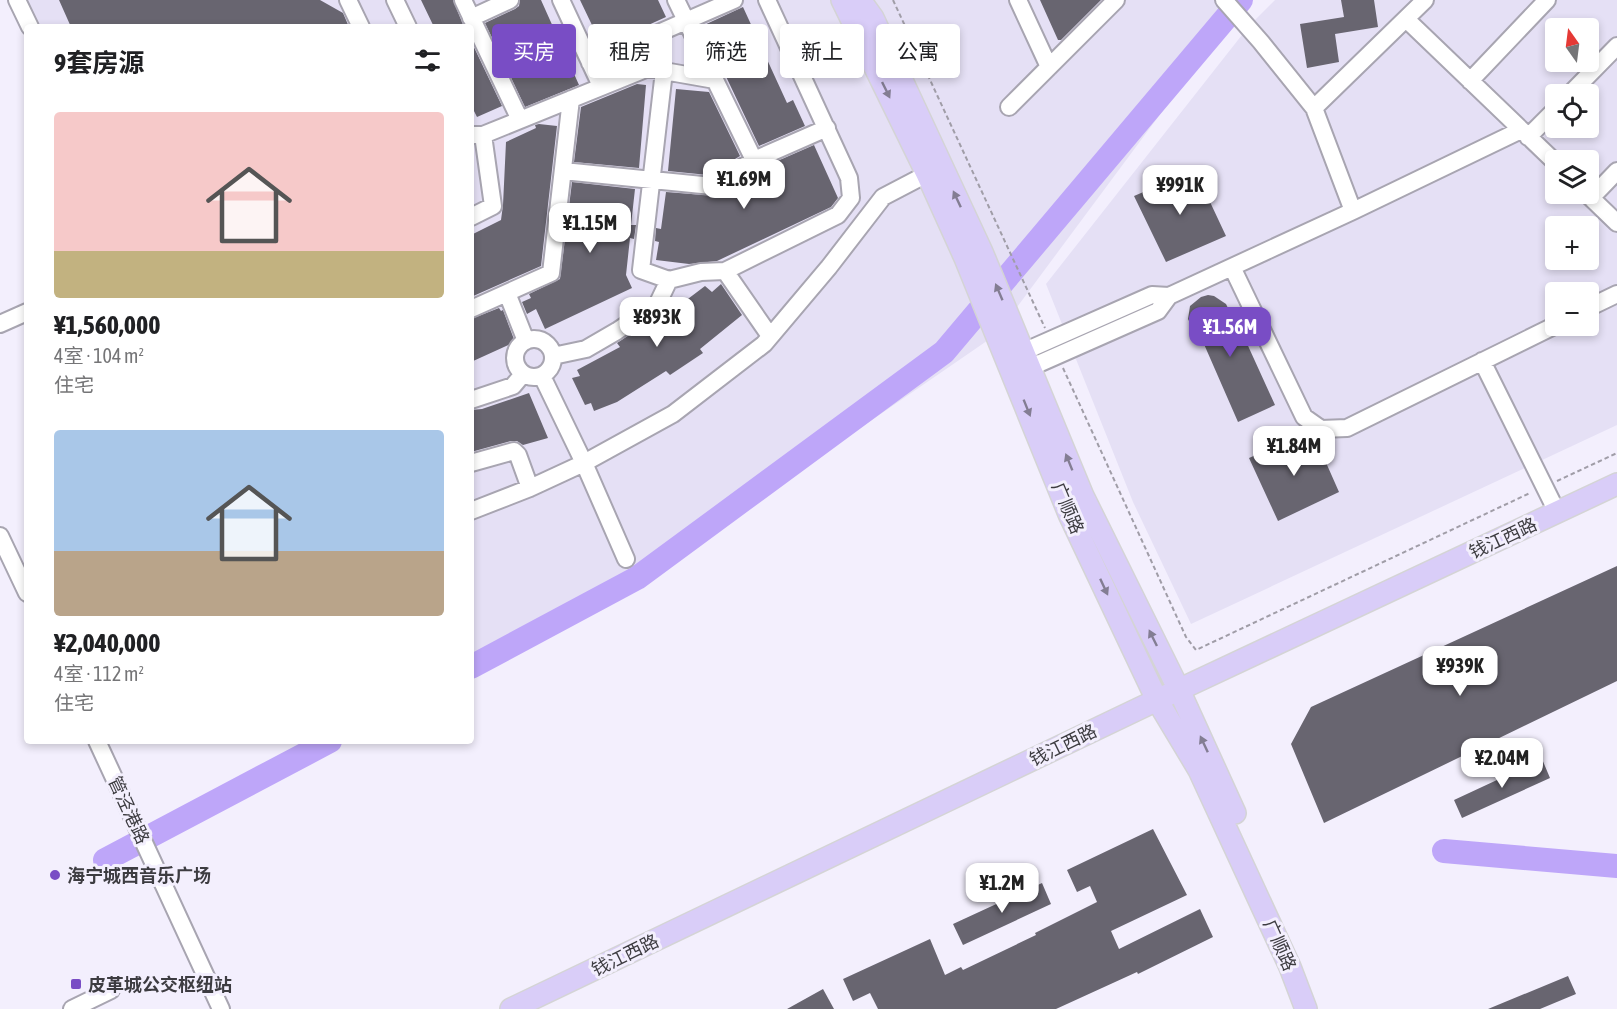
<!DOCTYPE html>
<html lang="zh">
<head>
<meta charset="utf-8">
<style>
	body { margin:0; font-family:"Asap Condensed","Noto Sans SC",sans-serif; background:#f6f6f6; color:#202124; height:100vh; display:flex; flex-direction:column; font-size:22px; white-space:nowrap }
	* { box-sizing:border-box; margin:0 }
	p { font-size:20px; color:#757577 }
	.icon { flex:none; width:33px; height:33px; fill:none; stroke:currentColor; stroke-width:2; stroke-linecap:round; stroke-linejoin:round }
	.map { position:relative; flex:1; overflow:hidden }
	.sheet { position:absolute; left:24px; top:24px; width:450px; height:720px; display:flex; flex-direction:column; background:#fff; border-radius:6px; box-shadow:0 3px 9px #0003 }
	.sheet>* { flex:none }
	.hud { position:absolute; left:492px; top:24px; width:570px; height:54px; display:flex; gap:12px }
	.needle { width:39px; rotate:346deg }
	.tools { position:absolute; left:1545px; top:18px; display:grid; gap:12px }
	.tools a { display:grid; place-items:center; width:54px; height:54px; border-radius:6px; background:#fff; box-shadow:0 3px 9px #0003; font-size:30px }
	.price { position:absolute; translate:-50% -51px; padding:0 14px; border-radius:12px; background:#fff; color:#222; font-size:20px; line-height:39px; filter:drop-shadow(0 2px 3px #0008) }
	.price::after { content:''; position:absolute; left:50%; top:36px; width:18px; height:14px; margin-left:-9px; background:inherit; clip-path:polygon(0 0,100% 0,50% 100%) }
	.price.current { background:#794dc5; color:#fff }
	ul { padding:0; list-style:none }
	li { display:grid; align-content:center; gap:12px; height:318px; padding:0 30px }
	li span { display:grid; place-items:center; height:186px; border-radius:6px; color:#555 }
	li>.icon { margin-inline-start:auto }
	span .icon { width:108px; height:108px; fill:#fffc; stroke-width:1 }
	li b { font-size:26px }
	h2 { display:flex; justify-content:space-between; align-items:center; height:72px; padding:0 30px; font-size:26px }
	.tag { padding:0 21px; border-radius:6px; background:#fff; box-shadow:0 3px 9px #0003; font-size:21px; line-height:54px }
	.tag.current { background:#794dc5; color:#fff }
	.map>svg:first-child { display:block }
</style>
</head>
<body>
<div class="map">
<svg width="1617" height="1009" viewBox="0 0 1617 1009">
	<rect width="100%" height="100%" fill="#f3effd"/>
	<path fill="#e5e0f5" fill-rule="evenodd" d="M22,0H1245L997,334L649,573L471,661V27H33Z
		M1275,0H1617V425L1191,624L1133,502L1046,284L1249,26ZM1556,28H1588V62H1556ZM1556,94H1588V128H1556ZM1556,160H1588V194H1556ZM1556,226H1588V260H1556ZM1556,292H1588V326H1556Z"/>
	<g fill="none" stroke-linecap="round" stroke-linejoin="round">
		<path stroke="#bea6f9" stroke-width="24" d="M471,667L637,578L944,352L1241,0
			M1444,851L1617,866
			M105,860L330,741"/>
	</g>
	<path fill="#686570" d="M59,0H320L343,13L349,27H71Z
		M421,0H453L464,27H434Z
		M520,0H541L579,85L525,107L485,23L515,9L519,6Z
		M580,0H658L666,17L602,46Z
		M1040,0H1101L1061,40H1058Z
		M1341,0H1374L1378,27L1335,34L1339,62L1307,68L1300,24L1344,17Z
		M743,7L787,103L793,100L805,126L759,146L702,26Z
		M471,41L502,106L477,117L471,105Z
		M621,61L623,67L613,71L611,65Z
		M637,84L646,85L639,168L574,162L581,107Z
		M676,89L709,92L740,156L708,175L668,171Z
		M539,124L557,126L541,266L471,297V235L501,220L503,205L506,142L536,128L535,125Z
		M814,145L838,198L831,207L717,261L689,264L656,260L659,242L655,241L656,228L661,229L666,192L716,196L759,169Z
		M1195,170L1226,236L1166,262L1134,196Z
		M572,182L635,189L631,225H636L634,239L630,238L626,275L632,288L545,329L536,309L527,314L522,302L531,298L529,294L560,279Z
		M721,284L742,315L700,349L703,353L670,375L666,371L617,402L594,411L591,403L585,405L572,378L580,376L577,370L620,347L617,343L669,309L672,311L705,286L712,292Z
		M1208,295L1214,296L1226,304L1229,310L1231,328L1239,326L1275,405L1238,422L1200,335L1194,331L1188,319L1190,306L1201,297Z
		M499,308L501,311L503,310L515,342L471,362V319Z
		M529,393L548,438L523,445L517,441H511L471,452V410L482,409Z
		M1289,440H1302L1312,442L1320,449L1339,492L1278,521L1249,458Z
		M1617,566V681L1324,823L1291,744L1311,707Z
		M1542,759L1550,778L1462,818L1454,800Z
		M1153,829L1187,895L1111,931L1119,949L1200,909L1213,937L1138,974L1137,972L1056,1009H878L870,993L853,1001L843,979L930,939L945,975L961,967L963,970L1036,935L1035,933L1097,902L1090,886L1077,892L1067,870Z
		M1042,883L1051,904L963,945L953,924Z
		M1568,976L1576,994L1540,1009H1488Z
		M823,989L834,1009H787Z"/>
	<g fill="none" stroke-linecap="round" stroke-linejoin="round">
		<g stroke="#a8a5b1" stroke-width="20">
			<path id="minor" d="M17,0L30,27
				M348,0L361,27
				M395,0L408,27
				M463,0L520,120
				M561,0L601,86
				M676,0L754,160
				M1018,0L1049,67
				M1224,0L1261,42L1314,108L1353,211
				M471,18L510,0
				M1406,19L1556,163
				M590,63L734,0
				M664,71L715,80
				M1470,81L1547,0
				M1570,94L1617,46
				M1009,107L1116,0
				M1314,108L1425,0
				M471,135H483L648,68L664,71L641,270L669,280L701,272L725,271L770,336
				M1528,137L1556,109
				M563,171L712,186L754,160L827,128
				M1587,194L1617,223
				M1591,198L1617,171
				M471,217L493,206L483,135
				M1232,267L1304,417L1321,429L1347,428L1556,325
				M725,271L838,215L851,198L849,178L844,167L767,0
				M507,293L526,341
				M1588,308L1617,294
				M471,309L551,273L571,99
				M0,324L27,312
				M515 358a19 19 0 1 1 38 0a19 19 0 1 1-38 0Z
				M553,356L586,349L617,331L658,303L669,280
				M1014,356L1152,295L1169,296L1353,211L1521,130
				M1482,361L1557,512
				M1020,372L1158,311L1169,296
				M542,376L584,463L626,559
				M471,400L513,386L523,374
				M471,463L514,451L518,455L530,488
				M471,511L530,488L584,463L673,414L764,344L829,267L883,197L927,174
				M0,536L27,593
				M97,741L221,1009
				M72,1009L111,990"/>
		</g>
		<g stroke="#d4d4d5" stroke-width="24">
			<path id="major" d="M842,0L927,174L965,258L1069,514L1157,700L1199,770L1290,967L1306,1009
				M860,0L873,18L982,252L1083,496L1179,690L1235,813
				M511,1009L1157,700L1617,484"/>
		</g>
		<path stroke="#a09da7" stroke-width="2" stroke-dasharray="4.5 3" stroke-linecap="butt" d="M893,0L1045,328
			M1063,368L1186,637L1196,650L1530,493
			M1557,481L1617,453"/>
		<use href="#minor" stroke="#fff" stroke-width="16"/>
		<use href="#major" stroke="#d9cdf8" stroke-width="21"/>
	</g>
	<defs><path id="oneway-solid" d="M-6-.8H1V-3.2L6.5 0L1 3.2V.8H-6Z" transform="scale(1.5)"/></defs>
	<g fill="#837d93">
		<use href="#oneway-solid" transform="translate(886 90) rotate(64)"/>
		<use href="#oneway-solid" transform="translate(957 199) rotate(-115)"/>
		<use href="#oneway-solid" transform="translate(999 292) rotate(-113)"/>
		<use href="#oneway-solid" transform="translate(1027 408) rotate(68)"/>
		<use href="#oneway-solid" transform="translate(1069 462) rotate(-112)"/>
		<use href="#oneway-solid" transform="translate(1104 587) rotate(65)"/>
		<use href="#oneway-solid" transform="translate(1153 638) rotate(-116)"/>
		<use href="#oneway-solid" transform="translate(1204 744) rotate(-115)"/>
	</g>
	<g fill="#794dc5" stroke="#f3effd" stroke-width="2">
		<circle cx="55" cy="875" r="6"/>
		<rect x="70" y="978" width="12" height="12" rx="3"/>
	</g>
	<g text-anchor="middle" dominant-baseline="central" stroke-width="6" stroke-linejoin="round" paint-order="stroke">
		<g font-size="18" fill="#3d3c41" stroke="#f3effd">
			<text transform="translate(1068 508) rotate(67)">广顺路</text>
			<text transform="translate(1503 538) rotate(-25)">钱江西路</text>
			<text transform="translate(1063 745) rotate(-26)">钱江西路</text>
			<text transform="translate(129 810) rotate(65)">管泾港路</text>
			<text transform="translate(1280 945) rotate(66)">广顺路</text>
			<text transform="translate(625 955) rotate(-26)">钱江西路</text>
		</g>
		<g font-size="18" font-weight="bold" fill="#3d3c41" stroke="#f3effd" text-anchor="start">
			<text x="67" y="875">海宁城西音乐广场</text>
			<text x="88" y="984">皮革城公交枢纽站</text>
		</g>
	</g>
</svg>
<div class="tools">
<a><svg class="needle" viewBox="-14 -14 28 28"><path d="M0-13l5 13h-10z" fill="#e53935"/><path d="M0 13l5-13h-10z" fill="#757577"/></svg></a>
<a><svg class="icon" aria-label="locate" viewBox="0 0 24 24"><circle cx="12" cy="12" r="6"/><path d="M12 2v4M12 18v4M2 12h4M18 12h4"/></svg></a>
<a><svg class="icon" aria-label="layers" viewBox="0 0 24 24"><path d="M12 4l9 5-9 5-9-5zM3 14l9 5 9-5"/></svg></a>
<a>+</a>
<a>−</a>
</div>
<b class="price" style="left:744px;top:210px">¥1.69M</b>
<b class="price" style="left:1180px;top:216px">¥991K</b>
<b class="price" style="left:590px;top:254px">¥1.15M</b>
<b class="price" style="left:657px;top:348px">¥893K</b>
<b class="price current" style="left:1230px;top:358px">¥1.56M</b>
<b class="price" style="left:1294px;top:477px">¥1.84M</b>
<b class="price" style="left:1460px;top:697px">¥939K</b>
<b class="price" style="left:1502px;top:789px">¥2.04M</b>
<b class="price" style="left:1002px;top:914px">¥1.2M</b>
<div class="hud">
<a class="tag current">买房</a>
<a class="tag">租房</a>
<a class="tag">筛选</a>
<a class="tag">新上</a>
<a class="tag">公寓</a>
</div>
<section class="sheet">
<h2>9套房源<svg class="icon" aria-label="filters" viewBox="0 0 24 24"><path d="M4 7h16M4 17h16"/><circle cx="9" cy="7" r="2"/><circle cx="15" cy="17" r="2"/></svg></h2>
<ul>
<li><span style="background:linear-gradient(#f6c9c9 75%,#c2b280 0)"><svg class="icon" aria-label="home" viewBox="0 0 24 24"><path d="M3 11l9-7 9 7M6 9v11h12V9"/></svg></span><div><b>¥1,560,000</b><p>4室 · 104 m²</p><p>住宅</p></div></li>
<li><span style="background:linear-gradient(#a9c7e8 65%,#b9a48a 0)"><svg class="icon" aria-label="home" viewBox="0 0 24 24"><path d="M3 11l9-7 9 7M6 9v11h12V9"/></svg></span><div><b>¥2,040,000</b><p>4室 · 112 m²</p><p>住宅</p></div></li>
</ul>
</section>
</div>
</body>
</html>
